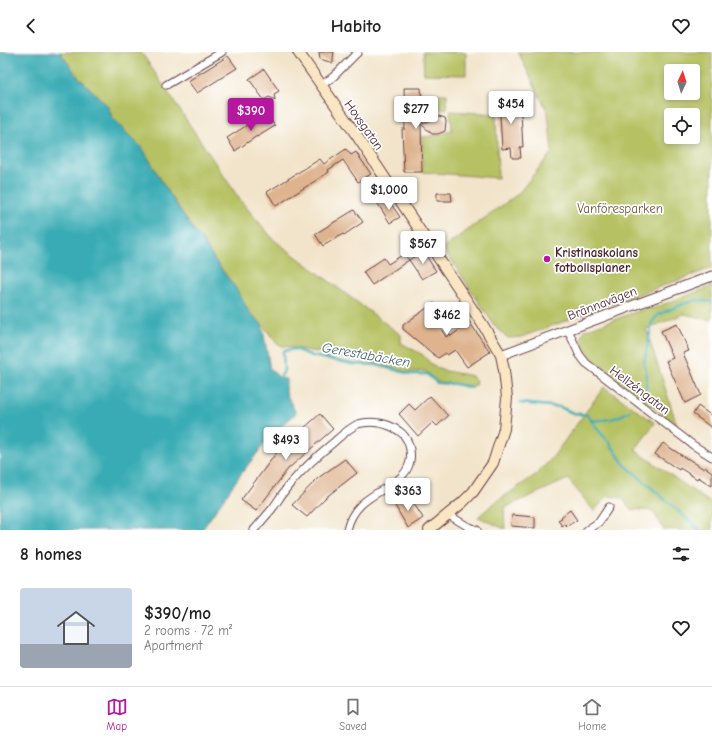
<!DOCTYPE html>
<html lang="en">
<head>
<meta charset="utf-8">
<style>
	body { margin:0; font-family:"Comic Neue",sans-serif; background:#f2f2f2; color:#222; height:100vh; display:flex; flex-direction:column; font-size:15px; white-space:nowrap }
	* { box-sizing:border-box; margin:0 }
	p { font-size:13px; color:#767676 }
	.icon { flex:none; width:22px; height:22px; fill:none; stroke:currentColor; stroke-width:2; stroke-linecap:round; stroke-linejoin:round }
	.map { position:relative; height:478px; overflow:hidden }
	.sheet { display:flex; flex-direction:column; background:#fff; flex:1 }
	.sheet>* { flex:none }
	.needle { width:26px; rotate:4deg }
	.tools { position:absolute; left:664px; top:12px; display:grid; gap:8px }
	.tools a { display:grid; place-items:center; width:36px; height:36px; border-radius:4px; background:#fff; box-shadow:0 2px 6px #0003; font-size:20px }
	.price { position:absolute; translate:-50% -34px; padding:0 9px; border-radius:4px; background:#fff; color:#222; font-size:13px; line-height:26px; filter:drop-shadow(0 1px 2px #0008) }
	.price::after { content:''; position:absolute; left:50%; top:24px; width:12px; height:9px; margin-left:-6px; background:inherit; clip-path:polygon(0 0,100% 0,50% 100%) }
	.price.on { background:#b5179e; color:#fff }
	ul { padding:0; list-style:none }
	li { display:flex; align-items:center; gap:12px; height:100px; padding:0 20px }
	li span { display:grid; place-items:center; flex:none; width:112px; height:80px; border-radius:4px; color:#555 }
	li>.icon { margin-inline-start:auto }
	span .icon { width:48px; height:48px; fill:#fffc; stroke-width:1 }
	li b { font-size:17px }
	h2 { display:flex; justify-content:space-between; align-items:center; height:48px; padding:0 20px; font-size:17px }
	header { display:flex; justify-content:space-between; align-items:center; height:52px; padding:0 20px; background:#fff; font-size:18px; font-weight:700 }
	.tab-bar { display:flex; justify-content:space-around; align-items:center; height:56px; border-top:1px solid #e0e0e0; background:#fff; font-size:11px; color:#767676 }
	.tab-bar a { display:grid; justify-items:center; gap:2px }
	.tab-bar .on { color:#b5179e }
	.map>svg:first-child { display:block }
</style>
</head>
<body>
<header><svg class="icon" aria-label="back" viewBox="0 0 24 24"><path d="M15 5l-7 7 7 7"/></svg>Habito<svg class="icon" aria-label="heart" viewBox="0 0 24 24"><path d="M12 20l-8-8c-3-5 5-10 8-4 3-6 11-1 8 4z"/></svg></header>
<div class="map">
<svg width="712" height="478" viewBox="0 0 712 478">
	<rect width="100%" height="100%" fill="#fff"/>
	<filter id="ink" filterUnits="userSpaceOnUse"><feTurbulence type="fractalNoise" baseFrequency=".025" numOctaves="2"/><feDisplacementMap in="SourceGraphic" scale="8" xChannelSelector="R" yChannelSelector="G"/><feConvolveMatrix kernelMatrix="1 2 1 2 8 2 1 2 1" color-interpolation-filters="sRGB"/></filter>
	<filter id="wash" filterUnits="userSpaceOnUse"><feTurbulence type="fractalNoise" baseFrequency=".012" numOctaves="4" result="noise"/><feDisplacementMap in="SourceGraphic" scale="16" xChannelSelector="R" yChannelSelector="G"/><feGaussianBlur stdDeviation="0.9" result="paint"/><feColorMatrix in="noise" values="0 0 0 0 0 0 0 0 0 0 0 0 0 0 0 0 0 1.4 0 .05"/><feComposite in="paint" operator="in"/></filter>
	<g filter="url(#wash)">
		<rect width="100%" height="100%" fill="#f2e4ca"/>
		<path fill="#b5c162" stroke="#807046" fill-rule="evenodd" d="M60,0H141L240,148L274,188L401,283V291L423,303L430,311L441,318L472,324L476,329L475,334L438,330L425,319L409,320L376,311L278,293L262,272L249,260L237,238L214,207L202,188L194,179L164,133L143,97L113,67L107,53L78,25Z
			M423,0H466V23L424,22Z
			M518,0H712V216L521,285L508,286L496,276L443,196L518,142L552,100L548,61ZM671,19H693V41H671ZM671,63H693V85H671Z
			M435,42H447V57H435Z
			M450,59L496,62L498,126L422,120V85L438,83L452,78Z
			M712,234V268L684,262L646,277L677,373L597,312L584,295L581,287L585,278L647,256H654Z
			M604,335L655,371L635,398L712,452V478H664L653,459L631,457L622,446L608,444L594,459L568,427L504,456L505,477L478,465L493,452L537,422L552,406Z"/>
		<path fill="#39abb4" stroke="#426570" d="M0,0H60L78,25L107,53L113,67L143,97L164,133L194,179L202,188L214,207L237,238L249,260L262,272L270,317L280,326L286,327V341L296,361L269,386L238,426L202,478H0Z"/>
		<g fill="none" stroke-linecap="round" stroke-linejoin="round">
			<path stroke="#39abb4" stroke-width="2.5" d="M280,326L284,319L283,299L295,297L312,304L353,312L376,313L410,322H427L437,331L455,332L472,336
				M643,342L646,336L647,324L644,311L652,270L658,263L683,252L696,248L712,250
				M520,351L560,355L573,361L587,363L591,368C607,369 616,367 630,359
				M591,368L599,379L609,390L624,412L700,478"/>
		</g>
		<g id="blocks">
			<path fill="#deb38e" d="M319,0H334L333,6V11L320,7Z
				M228,4L237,16L197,41L188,29Z
				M264,17L279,39L274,42L275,48L269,45L264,48L249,27Z
				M404,36H421L423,72L439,64L445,66L446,69L445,79L438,82H432L421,72L422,120H404L402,77H405Z
				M520,45L523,95H520L521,106H512L511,96L502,97L499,46Z
				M266,61L275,74L257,85V84L235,99L227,86Z
				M346,97L351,103L356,100L371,122L358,130L343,108L328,118L329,120L276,154L267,140L320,107L324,112Z
				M437,141H451L452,149H437Z
				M387,146L400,165L390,171L378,152Z
				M354,158L363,170L344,183L343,182L323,194L315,182Z
				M423,199L436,219L422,227L409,208Z
				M404,202L409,208L372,233L363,220L384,206L388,212Z
				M434,251L441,261L437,264L438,266L435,268L446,285L450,282L451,284L463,275L461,272L463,271L455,260L460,256L490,300L467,315L455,298L447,303L446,301L438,306L403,277V273Z
				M677,272L689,299L683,301L701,343L685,351L666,309L673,306L661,279Z
				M430,344L448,364L437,374L433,370L418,384L399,362L409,352L415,358Z
				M698,354L712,364V376L693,362Z
				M320,362L333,377L288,417L256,459L241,448L277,400Z
				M663,391L687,407V406L704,417L705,415L712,420V434L698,425L697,427L680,416L679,418L655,402Z
				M345,407L357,421L325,446L307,465L292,453L318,426Z
				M409,444L423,466L408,476L394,452Z
				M570,458L577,468L567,474L565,472L562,474L558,468L562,466L561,465Z
				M512,463L535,465V476L511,474Z"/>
		</g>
	</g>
	<g filter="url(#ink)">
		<use href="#blocks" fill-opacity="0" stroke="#633d43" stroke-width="1"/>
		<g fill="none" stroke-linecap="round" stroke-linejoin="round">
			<g stroke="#633d43" stroke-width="9">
				<path id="minor" d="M166,33L222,0
					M321,34L334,24L358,0
					M568,278L579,302L586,311L693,393L712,405
					M447,462L467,474L477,478
					M254,478C260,471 266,464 272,457C278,449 283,440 290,432C303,417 318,403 334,390C341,384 349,376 358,372C371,368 388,371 399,379C408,385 412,398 410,409C404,440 356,436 347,478
					M587,478L599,470L609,455"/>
			</g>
			<g stroke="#633d43" stroke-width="11">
				<path id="tertiary" d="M501,303L712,224"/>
			</g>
			<g stroke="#633d43" stroke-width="12">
				<path id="secondary" d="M298,0L355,81L483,273L501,303L504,318L507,346L504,377L493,411L473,440L462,451L429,478"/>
			</g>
			<use href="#minor" stroke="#fff" stroke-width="7"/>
			<use href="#tertiary" stroke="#fff" stroke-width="9"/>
			<use href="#secondary" stroke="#fbe6c4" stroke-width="10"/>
		</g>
	</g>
	<circle fill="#b5179e" stroke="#fff" stroke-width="1.5" cx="547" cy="207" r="4"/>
	<g text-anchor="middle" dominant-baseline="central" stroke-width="3.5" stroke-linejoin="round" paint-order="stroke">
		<g font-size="13" fill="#4a1f2b" stroke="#fff">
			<text transform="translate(364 73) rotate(55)">Hovsgatan</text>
			<text transform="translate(602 251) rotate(-21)">Brännavägen</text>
			<text transform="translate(640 338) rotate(37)">Hellzéngatan</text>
		</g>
		<g font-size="13" fill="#6f583e" stroke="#fff">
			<text x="620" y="156">Vanföresparken</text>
		</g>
		<g font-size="13" font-weight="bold" fill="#4a1f2b" stroke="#fff" text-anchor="start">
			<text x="555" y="200">Kristinaskolans<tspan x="555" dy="15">fotbollsplaner</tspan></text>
		</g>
		<g font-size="14" font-style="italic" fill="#425e69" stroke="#fff">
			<text transform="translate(366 303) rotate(10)">Gerestabäcken</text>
		</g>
	</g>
</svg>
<div class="tools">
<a><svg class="needle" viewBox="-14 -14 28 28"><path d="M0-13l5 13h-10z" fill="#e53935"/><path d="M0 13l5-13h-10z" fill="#767676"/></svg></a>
<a><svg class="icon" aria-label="locate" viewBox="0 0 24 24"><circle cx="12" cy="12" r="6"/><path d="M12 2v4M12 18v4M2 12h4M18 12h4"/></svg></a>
</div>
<b class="price" style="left:511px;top:73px">$454</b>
<b class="price" style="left:416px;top:78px">$277</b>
<b class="price on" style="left:251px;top:80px">$390</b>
<b class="price" style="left:389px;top:159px">$1,000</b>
<b class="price" style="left:423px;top:213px">$567</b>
<b class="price" style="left:447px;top:284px">$462</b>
<b class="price" style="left:286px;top:409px">$493</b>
<b class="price" style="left:408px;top:460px">$363</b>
</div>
<section class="sheet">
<h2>8 homes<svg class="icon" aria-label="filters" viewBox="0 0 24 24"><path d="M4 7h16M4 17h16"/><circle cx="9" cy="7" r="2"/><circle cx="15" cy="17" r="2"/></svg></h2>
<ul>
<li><span style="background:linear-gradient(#c9d6e8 70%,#9aa5b1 0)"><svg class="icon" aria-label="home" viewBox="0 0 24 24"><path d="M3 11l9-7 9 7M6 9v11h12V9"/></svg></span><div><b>$390/mo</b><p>2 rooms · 72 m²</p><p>Apartment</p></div><svg class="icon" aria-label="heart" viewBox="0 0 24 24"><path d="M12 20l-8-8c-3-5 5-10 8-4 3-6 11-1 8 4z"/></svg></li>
</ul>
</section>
<nav class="tab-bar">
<a class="on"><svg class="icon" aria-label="map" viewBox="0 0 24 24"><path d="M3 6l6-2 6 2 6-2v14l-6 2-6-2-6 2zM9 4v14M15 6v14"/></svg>Map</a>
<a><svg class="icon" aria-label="saved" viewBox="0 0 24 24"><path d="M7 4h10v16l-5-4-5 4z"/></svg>Saved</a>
<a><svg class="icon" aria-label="home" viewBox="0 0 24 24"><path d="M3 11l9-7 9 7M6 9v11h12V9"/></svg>Home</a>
</nav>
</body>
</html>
